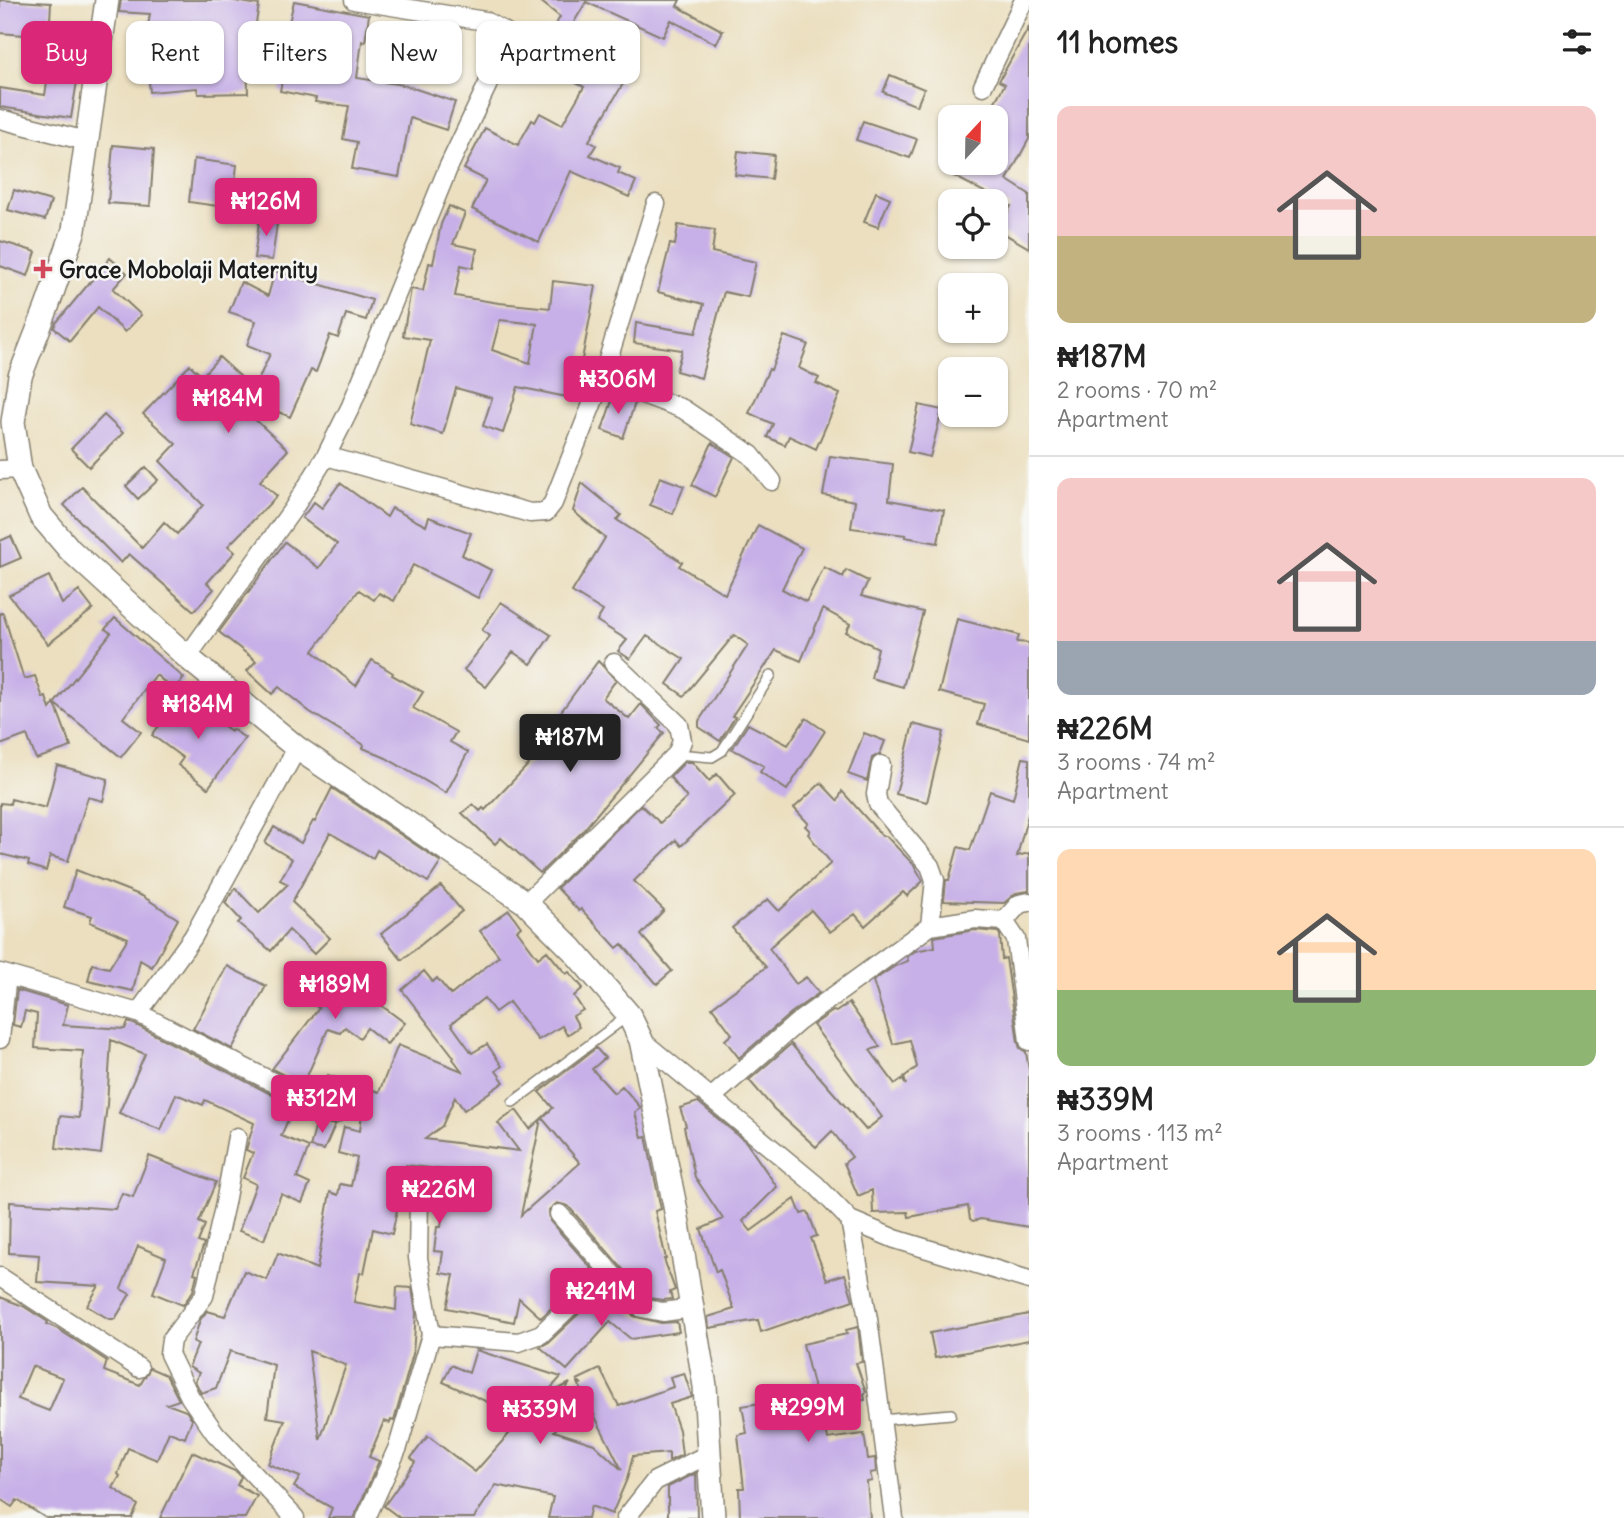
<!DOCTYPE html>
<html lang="en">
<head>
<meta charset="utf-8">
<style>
	body { margin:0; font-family:Delius,sans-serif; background:#f6f6f6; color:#222; height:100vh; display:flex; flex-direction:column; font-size:26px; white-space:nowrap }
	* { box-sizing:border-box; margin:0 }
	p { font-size:23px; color:#767676 }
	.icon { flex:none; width:38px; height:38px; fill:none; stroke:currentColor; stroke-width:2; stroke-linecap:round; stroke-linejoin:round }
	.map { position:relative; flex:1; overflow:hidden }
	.drawer { display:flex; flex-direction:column; background:#fff; width:595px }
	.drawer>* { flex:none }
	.guide { position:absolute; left:21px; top:21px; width:665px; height:63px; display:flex; gap:14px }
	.needle { width:46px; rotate:22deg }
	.controls { position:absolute; left:938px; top:105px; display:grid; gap:14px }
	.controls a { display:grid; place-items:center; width:70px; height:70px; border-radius:14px; background:#fff; box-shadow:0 2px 5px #0004; font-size:35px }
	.price { position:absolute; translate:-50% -60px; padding:0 16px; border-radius:7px; background:#db2777; color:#fff; font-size:23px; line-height:46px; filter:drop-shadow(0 2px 4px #0008) }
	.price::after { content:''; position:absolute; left:50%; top:42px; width:21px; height:16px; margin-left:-10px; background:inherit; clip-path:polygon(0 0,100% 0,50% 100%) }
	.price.on { background:#222; color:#fff }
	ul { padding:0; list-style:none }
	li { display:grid; align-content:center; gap:14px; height:371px; padding:0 28px }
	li+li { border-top:2px solid #e0e0e0 }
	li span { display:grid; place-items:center; height:217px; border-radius:14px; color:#555 }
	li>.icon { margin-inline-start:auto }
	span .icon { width:126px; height:126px; fill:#fffc; stroke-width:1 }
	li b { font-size:30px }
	h2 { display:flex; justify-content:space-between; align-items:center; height:84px; padding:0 28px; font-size:30px }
	.pill { padding:0 24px; border-radius:14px; background:#fff; box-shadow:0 2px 5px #0004; font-size:24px; line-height:63px }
	.pill.on { background:#db2777; color:#fff }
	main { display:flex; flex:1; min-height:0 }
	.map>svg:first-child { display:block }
</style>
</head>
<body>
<main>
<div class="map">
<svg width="1029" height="1518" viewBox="0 0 1029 1518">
	<rect width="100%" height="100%" fill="#f6f6f2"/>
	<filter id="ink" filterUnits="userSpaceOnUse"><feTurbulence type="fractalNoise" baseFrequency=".0143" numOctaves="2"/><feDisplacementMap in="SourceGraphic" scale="14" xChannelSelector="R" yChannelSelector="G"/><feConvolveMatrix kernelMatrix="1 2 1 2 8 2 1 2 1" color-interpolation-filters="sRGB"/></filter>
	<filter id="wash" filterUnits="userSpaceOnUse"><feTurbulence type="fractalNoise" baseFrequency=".00686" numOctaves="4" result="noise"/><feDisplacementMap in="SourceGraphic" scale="28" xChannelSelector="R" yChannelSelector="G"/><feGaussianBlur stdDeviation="1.57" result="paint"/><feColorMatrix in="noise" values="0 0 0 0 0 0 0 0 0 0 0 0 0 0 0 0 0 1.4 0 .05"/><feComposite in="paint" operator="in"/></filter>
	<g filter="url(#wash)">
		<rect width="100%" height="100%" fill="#ebdfbf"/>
		<g id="blocks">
			<path fill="#c7b0e7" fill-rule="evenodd" d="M0,0L51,3L49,37L0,33Z
				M121,0H229L259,5L254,35L261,36L258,58L247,56L248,93L198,94L197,88L150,92L147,62H142L150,14L119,12Z
				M539,0H680L677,6L723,31L716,44L671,20L663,37L586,2L558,49L623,84L589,141L596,145L590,155L620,168L618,173L636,181L629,197L571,171L539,242L472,209L486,180L464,169L485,128L518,145L532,120L535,122L540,113L562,125L584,87L528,58L539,38L546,42L560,17Z
				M294,1L369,15L365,42L362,41L357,78L404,85L455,102L446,130L410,118L399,177L352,169L357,142L343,139L349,106L315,102L316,98L280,91L292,28L288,27Z
				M1029,27V139L1007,180L1029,194V248L998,230L1011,206L997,199L996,202V198L948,173L954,163H975L996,174V117H986L1005,84L999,81Z
				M52,52L81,57L71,118L0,107V88L45,95Z
				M890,75L924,89L917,106L883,92Z
				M863,121L917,139L910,158L856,140Z
				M113,145L154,149L150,206L108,203Z
				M738,151L774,155L771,179L735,175Z
				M194,159L237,165L232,208L189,202Z
				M14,190L51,201L45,220L8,210Z
				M876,192L890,198L878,227L864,222Z
				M449,206L465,213L453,244L477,249L473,268L461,265L455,296L499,303L550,308L553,281L596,286L580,370L587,371L581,400L518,387L503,433L483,426L492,398L456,388L443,434L410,424L430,340L403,336L411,289L423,291L429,263L433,264L441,224ZM500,320L537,324L530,363L492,350Z
				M260,215L278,217L272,260L254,258Z
				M678,225L715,230L712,252L756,262L748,297L724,292L701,378L676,371L682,350L634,343L636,323L696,333L704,304L658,292L670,244L675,245Z
				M0,241L36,252L28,276L0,266Z
				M110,258L127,273L113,289L141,315L125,332L98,307L70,341L54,328L56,323Z
				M275,271L372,300L366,320L346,314L338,338L330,335L316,372L311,370L290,417L219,386L288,450L260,481L277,496L228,546L235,552L207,583L214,589L194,611L129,554L121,563L64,505L82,487L142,548L164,522L177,534L203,505L160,461L176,444L143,414L190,365L202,376L219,357L254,389L270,354L247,345L256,321L229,312L241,282L268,296Z
				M784,336L808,344L799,368L819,378L816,383L840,394L816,449L789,436L785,445L767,437L773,424L749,413L769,369L771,370Z
				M614,395L635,403L623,438L602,430Z
				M919,405L942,410L930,457L908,452Z
				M104,415L123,433L89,467L71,449Z
				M712,443L734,457L715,497L692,485Z
				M830,456L893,464L889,500L944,510L938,543L905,537L906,535L851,528L855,501L823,495Z
				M146,467L158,480L138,499L126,486Z
				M660,477L684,486L673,514L650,505Z
				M340,483L387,517L392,508L426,526L429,517L471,533L462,555L491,570L478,598L413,565L394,601L379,593L374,600L359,590L313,651L356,686L372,660L393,673L392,675L423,692L413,708L456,732L450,742L468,752L446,793L386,758L363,748L364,745L310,712L279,687L272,694L247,671L256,661L219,632L285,542L319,568L337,544L302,518L314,502L322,508Z
				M582,483L621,515L617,520L682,562L679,566L725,594L758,525L802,548L782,589L806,602L824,567L843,577L846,570L868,581L861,596L923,612L903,687L871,678L878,648L846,632L850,624L823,609L801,661L776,650L732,716L735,717L720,741L699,727V721L748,645L734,635L684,696L667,684L684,659L647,636L630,659L618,651L627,640L597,621L603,611L572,592L605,538L573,511Z
				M11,536L21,558L0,567V541Z
				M49,576L62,604L79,591L93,609L48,644L9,595Z
				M501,602L551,635L531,664L513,652L486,687L464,670L490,636L482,630Z
				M0,613H3L24,679L35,676L43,698L46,697L50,709L111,633L105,629L115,618L184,678L174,690L156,675L123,718L141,732L121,757L55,704L71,747L36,759L27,735L0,745Z
				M957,619L1019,635L1017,642L1029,643V739L978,724L984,704L939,692Z
				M598,661L616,680L603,698L629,719L641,704L661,725L658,728L664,733L583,831L540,873L501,838L495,844L462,813L473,804L480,811L483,808L485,810L548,744L541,739Z
				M183,695L231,731L232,729L245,738L208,788L178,765L183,758L152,735Z
				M806,718L825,731L787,790L760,772L764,766L732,749L748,724L788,745Z
				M913,724L944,732L927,802L896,794Z
				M864,733L885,741L880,754L872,758L867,781L848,774Z
				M1023,758L1029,759V811L1017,856L1029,853V891L1016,893L1004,903L944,901L946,880H949L958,847L970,850L990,791L1013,799Z
				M685,762H692L709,781L717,774L735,795L681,846L676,840L634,881L664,910L641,935L672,971L657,984L622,944L617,948L581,909L579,911L557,888L641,805L660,823L687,798L670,777Z
				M57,765L108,779L103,801L88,797L68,861L50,856L46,871L28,865L29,861L0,854V803L10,804L11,799L46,808Z
				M821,783L838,801L842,791L882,836H886L914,865L923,881L907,896L903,892L865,926L855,914L830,932L811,910L769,948L796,984L806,977L819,993L791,1013L739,1058L725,1040L732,1034L712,1007L766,967L732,928L768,899L779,911L831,863L808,834L810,831L805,826L808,823L794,808Z
				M332,788L441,862L428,882L377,850L373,858L330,833L292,902L330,938L314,954L289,930L271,951L238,923L241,920L225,903L235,888L259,913L288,884L280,880L292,859L265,843L274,827L301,843L313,821L315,822Z
				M76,870L142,896L178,919L152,967L140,960L133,991L88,981L92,964L109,968L128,938L90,922L92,916L64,907Z
				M441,886L462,911L402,960L381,934Z
				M509,910L521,927L517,930L538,958L547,951L566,974L569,972L583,988L574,996L583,1010L573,1016L579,1027L567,1035L562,1026L538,1040L509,1002L495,1012L484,998L451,1024L472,1053L487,1044L502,1066L496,1071L504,1082L464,1110L455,1097L442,1126L425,1139L519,1151L498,1123L516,1110L530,1129L541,1119L521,1215L580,1163L542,1118L553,1108L539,1092L596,1048L605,1058L592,1069L614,1093L622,1086L641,1108L635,1113L642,1137L646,1136L661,1209L655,1211L666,1259H664L675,1290L670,1292L672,1299L663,1300L648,1298L568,1206L557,1203L549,1210L550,1221L592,1269L541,1318L519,1298L514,1322L447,1308L454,1275L440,1273L443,1252L434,1251L437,1227H441L449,1170L406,1165L395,1209L397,1210L392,1234L373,1229L364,1273H360L354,1302L396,1310L397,1287L412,1288L416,1313L413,1354L394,1421L391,1420L390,1423L384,1421L369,1457L379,1461L354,1518H328L332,1508L294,1487L300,1477L268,1464L285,1420L267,1417L274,1365L230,1351L216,1388L201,1393L195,1381L199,1373L189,1367L198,1344L193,1342L200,1320L207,1311L225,1316L244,1271L267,1280L278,1253L317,1269L330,1192L338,1195L340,1184L351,1186L357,1158L338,1153L344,1127L360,1131L363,1102L324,1090L328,1075L379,1092L398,1045L462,1071L453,1059L454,1057L402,990L424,971L433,982L437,978L451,995L499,956L480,931ZM309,1351L346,1365L320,1440Z
				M975,930L998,932L1000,935L1002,959L1006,958L1018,1042L1020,1048L1026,1052L1029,1070V1227L981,1219L973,1221L970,1219L968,1206L909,1217L908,1212L873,1213L872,1190L858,1196L844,1163L852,1157L832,1131L816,1147L774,1109L749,1080L791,1044L866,1130L882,1117L813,1025L833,1011L836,1012L849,1003L880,1047L870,1050L895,1084L902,1079L906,1085L904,1077L917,1067L910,1040L893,1044L873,981L895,966L908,961L907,957L915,951L935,947L934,937Z
				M325,964L405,1023L387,1044L367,1028L360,1038L345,1027L340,1033L328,1029L303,1085L272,1069L319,1008L302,996Z
				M227,966L266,986L232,1049L193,1029Z
				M17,990L68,1005L63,1025L125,1029L128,1022L134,1024L294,1106L281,1136L309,1147L297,1178L310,1184L302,1203L281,1194L264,1240L239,1231L256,1184L243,1178L253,1153L246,1150L254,1123L205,1100L203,1105L176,1094L161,1130L119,1113L145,1054L111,1040L107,1105L101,1154L56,1148L60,1116L79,1118L83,1051L35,1048L37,1014L25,1011L21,1027L13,1025Z
				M698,1102L746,1142L777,1187L743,1221L751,1231L795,1199L801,1214L808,1212L817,1236L811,1238L827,1280L845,1274L853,1300L761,1332L758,1320L709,1328L708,1317L734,1309L720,1270L716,1272L701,1229L723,1219L695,1177L684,1127L686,1126L680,1108Z
				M317,1121L335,1125L324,1150L310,1147Z
				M149,1156L216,1182L199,1222L205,1225L198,1242L204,1244L194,1273L197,1274L193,1291L183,1305L153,1293L166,1258L138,1246L121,1289L130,1294L115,1319H109L87,1306L99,1286L37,1282L39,1255L9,1253L10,1202L115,1209L122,1193L133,1197Z
				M608,1286L634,1316L661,1323L677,1322L679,1332L631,1339L610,1322L567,1370L540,1347L549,1342Z
				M0,1297L23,1306L48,1322L47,1324L58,1329L107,1361L104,1371L140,1385L150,1368L166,1375L179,1400L167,1404L186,1411L192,1419L185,1438L169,1432L157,1460L128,1448L118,1474L120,1476L113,1488L138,1505L132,1518H46L17,1500L12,1507L0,1499ZM32,1366L63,1378L49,1411L18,1399Z
				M1029,1314V1340L935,1358L930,1333Z
				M858,1327L862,1362L856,1363L866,1392L864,1393L865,1400L822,1406L828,1439L864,1434L868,1459L875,1458L876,1472L870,1473L872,1481L867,1482L870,1518H740L739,1488H744L738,1435L747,1433L742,1406L789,1398V1391L814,1389L803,1344L847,1334L846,1330Z
				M476,1350L561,1377L543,1397L570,1383L554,1406L566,1418L554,1431L594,1444L622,1470L578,1383L582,1384L577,1380L600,1369L619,1406L673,1387L670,1377L684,1373L692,1397L670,1404L679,1430L682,1455L669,1461V1453L633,1456L627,1479L612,1514L591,1506L588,1518H548L553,1497L496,1485L474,1518H400L384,1506L415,1462L411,1458L428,1436L475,1472L523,1418L443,1382L451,1365L469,1373Z
				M192,1452L237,1472L241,1477L237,1485L257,1496L245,1518H160Z
				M696,1473L697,1518H668V1487Z"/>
		</g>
	</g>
	<g filter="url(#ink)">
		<use href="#blocks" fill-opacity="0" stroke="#847e6e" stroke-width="2"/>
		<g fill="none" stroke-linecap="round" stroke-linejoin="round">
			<g stroke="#847e6e" stroke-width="12">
				<path id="service" d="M677,754L712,757L722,751L771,675
					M513,1102L629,1015
					M881,1420L951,1414"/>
			</g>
			<g stroke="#847e6e" stroke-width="21">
				<path id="minor" d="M983,86L1024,0
					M0,119L86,141
					M602,379L683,409L751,455L772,481
					M326,456L530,513L546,512L553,503L602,379L656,204
					M0,470L20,469
					M187,657L293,509L326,456L351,406L448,168L505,48V32L485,21L354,0
					M881,765L876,794L878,804L930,866L935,880L930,926
					M526,903L677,754L682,741L679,725L614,663
					M1004,921L1019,904L1029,902
					M0,973L138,1013L335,1114
					M138,1013L193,937L297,748
					M0,1039L7,975
					M641,1040L816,1185L850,1220L895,1239L1029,1280
					M711,1098L798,1022L930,926L975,919L1004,921L1016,939L1029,1041
					M237,1137L225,1203L204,1296L171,1340L169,1354L190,1397L215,1433L295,1518
					M559,1214L642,1308L663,1312L692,1308
					M850,1220L868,1319L894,1518
					M0,1277L139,1368
					M431,1335L519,1342L541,1334L607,1271
					M366,1518L398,1447L431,1335L418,1258L419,1198
					M626,1518L655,1481L709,1454"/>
			</g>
			<g stroke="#847e6e" stroke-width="26">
				<path id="tertiary" d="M107,0L74,230L47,307L20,376L13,422L20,469L41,516L70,550L187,657L297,748L526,903L572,949L629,1015L641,1040L675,1206L705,1386L713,1518"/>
			</g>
			<use href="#service" stroke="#fff" stroke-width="9"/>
			<use href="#minor" stroke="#fff" stroke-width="18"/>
			<use href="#tertiary" stroke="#fff" stroke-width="23"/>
		</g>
	</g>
	<path fill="#d1495b" stroke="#f6f6f2" stroke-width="2.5" d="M39.5 258.5h7v7h7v7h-7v7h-7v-7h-7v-7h7z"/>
	<g text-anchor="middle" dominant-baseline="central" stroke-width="5" stroke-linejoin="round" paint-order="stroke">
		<g font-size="23" font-weight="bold" fill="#1c1c1c" stroke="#f6f6f2" text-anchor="start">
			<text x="59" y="269">Grace Mobolaji Maternity</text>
		</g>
	</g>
</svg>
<div class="controls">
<a><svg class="needle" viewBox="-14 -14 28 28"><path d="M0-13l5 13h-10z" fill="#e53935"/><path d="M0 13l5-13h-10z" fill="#767676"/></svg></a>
<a><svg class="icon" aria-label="locate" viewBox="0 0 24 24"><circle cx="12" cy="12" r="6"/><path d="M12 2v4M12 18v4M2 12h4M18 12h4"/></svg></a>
<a>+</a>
<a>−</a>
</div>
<b class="price" style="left:266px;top:238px">₦126M</b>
<b class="price" style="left:618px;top:416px">₦306M</b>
<b class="price" style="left:228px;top:435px">₦184M</b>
<b class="price" style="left:198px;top:741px">₦184M</b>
<b class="price on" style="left:570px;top:774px">₦187M</b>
<b class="price" style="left:335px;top:1021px">₦189M</b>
<b class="price" style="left:322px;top:1135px">₦312M</b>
<b class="price" style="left:439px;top:1226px">₦226M</b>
<b class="price" style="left:601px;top:1328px">₦241M</b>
<b class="price" style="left:808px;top:1444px">₦299M</b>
<b class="price" style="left:540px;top:1446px">₦339M</b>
<div class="guide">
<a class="pill on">Buy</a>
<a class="pill">Rent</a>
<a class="pill">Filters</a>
<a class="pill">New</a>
<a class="pill">Apartment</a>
</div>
</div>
<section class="drawer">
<h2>11 homes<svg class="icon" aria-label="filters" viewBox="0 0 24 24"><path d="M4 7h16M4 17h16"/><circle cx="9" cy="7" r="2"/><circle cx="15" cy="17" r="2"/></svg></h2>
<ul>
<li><span style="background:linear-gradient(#f6c9c9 60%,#c2b280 0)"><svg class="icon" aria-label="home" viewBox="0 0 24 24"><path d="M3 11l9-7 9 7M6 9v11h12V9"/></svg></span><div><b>₦187M</b><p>2 rooms · 70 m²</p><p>Apartment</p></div></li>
<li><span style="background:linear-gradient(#f6c9c9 75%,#9aa5b1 0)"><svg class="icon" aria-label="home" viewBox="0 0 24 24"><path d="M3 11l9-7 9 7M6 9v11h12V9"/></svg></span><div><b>₦226M</b><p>3 rooms · 74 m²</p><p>Apartment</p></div></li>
<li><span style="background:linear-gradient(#ffd9b3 65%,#8fb573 0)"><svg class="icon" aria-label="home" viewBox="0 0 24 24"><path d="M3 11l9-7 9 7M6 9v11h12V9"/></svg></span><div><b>₦339M</b><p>3 rooms · 113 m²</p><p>Apartment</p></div></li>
</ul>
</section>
</main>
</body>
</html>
